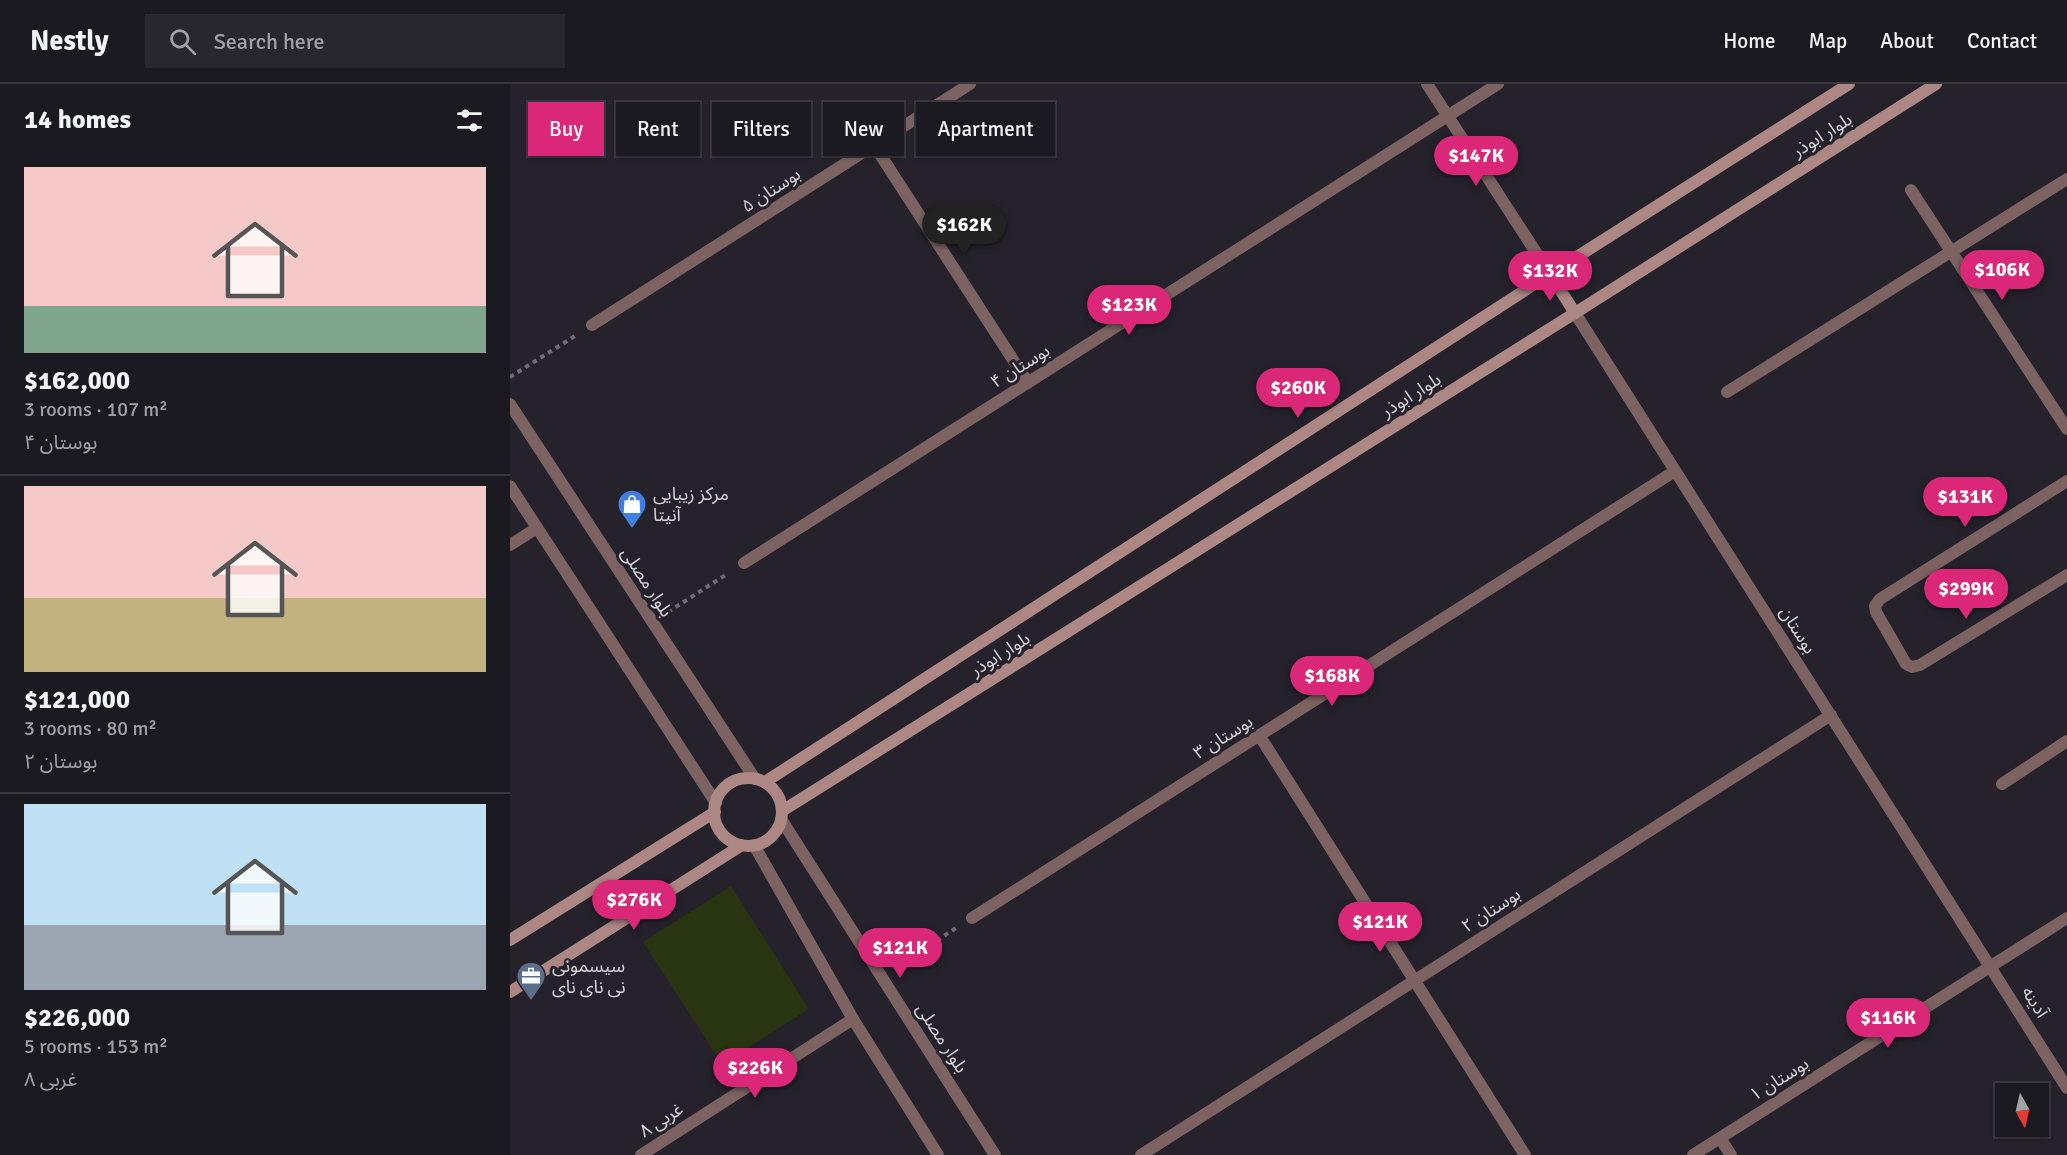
<!DOCTYPE html>
<html lang="en">
<head>
<meta charset="utf-8">
<style>
	body { margin:0; font-family:Signika,"Noto Sans Arabic",sans-serif; background:#29272e; color:#f1f3f6; height:100vh; display:flex; flex-direction:column; font-size:22px; white-space:nowrap }
	* { box-sizing:border-box; margin:0 }
	p { font-size:20px; color:#a0a1a5 }
	.icon { flex:none; width:33px; height:33px; fill:none; stroke:currentColor; stroke-width:2; stroke-linecap:round; stroke-linejoin:round }
	.map { position:relative; flex:1; overflow:hidden }
	.details { display:flex; flex-direction:column; background:#1c1a21; width:510px }
	.details>* { flex:none }
	.hud { position:absolute; left:18px; top:18px; width:570px; height:54px; display:flex; gap:12px }
	.needle { width:39px; rotate:172deg }
	.buttons { position:absolute; left:1485px; top:999px; display:grid; gap:12px }
	.buttons a { display:grid; place-items:center; width:54px; height:54px; border-radius:0px; background:#1c1a21; box-shadow:0 2px 4px #0004,0 0 0 2px #3a383f; font-size:30px }
	.price { position:absolute; translate:-50% -51px; padding:0 14px; border-radius:21px; background:#db2777; color:#fff; font-size:20px; line-height:39px; filter:drop-shadow(0 2px 3px #0008) }
	.price::after { content:''; position:absolute; left:50%; top:36px; width:18px; height:14px; margin-left:-9px; background:inherit; clip-path:polygon(0 0,100% 0,50% 100%) }
	.price.current { background:#222; color:#fff }
	ul { padding:0; list-style:none }
	li { display:grid; align-content:center; gap:12px; height:318px; padding:0 24px }
	li+li { border-top:2px solid #3a383f }
	li span { display:grid; place-items:center; height:186px; border-radius:0px; color:#555 }
	li>.icon { margin-inline-start:auto }
	span .icon { width:108px; height:108px; fill:#fffc; stroke-width:1 }
	li b { font-size:26px }
	h2 { display:flex; justify-content:space-between; align-items:center; height:72px; padding:0 24px; font-size:26px }
	.chip { padding:0 21px; border-radius:0px; background:#1c1a21; box-shadow:0 2px 4px #0004,0 0 0 2px #3a383f; font-size:21px; line-height:54px }
	.chip.current { background:#db2777; color:#fff }
	header { display:flex; align-items:center; gap:36px; box-sizing:border-box; height:84px; padding:0 30px; background:#1c1a21; border-bottom:2px solid #3a383f }
	header strong { font-size:28px }
	nav { display:flex; gap:33px; margin-inline-start:auto; font-size:21px }
	.search { width:420px; height:54px; background:#29272e; display:flex; align-items:center; gap:15px; box-sizing:border-box; padding:0 21px; border-radius:0px; color:#a0a1a5; font-size:22px }
	main { display:flex; flex:1; min-height:0 }
	.map>svg:first-child { display:block }
</style>
</head>
<body>
<header>
<strong>Nestly</strong>
<div class="search"><svg class="icon" aria-label="search" viewBox="0 0 24 24"><circle cx="10" cy="10" r="6"/><path d="M15 15l6 6"/></svg>Search here</div>
<nav><a>Home</a><a>Map</a><a>About</a><a>Contact</a></nav>
</header>
<main>
<section class="details">
<h2>14 homes<svg class="icon" aria-label="filters" viewBox="0 0 24 24"><path d="M4 7h16M4 17h16"/><circle cx="9" cy="7" r="2"/><circle cx="15" cy="17" r="2"/></svg></h2>
<ul>
<li><span style="background:linear-gradient(#f6c9c9 75%,#7fa58c 0)"><svg class="icon" aria-label="home" viewBox="0 0 24 24"><path d="M3 11l9-7 9 7M6 9v11h12V9"/></svg></span><div><b>$162,000</b><p>3 rooms · 107 m²</p><p>بوستان ۴</p></div></li>
<li><span style="background:linear-gradient(#f6c9c9 60%,#c2b280 0)"><svg class="icon" aria-label="home" viewBox="0 0 24 24"><path d="M3 11l9-7 9 7M6 9v11h12V9"/></svg></span><div><b>$121,000</b><p>3 rooms · 80 m²</p><p>بوستان ۲</p></div></li>
<li><span style="background:linear-gradient(#bfe0f5 65%,#9aa5b1 0)"><svg class="icon" aria-label="home" viewBox="0 0 24 24"><path d="M3 11l9-7 9 7M6 9v11h12V9"/></svg></span><div><b>$226,000</b><p>5 rooms · 153 m²</p><p>۸ غربی</p></div></li>
</ul>
</section>
<div class="map">
<svg width="1557" height="1071" viewBox="0 0 1557 1071">
	<rect width="100%" height="100%" fill="#25222c"/>
	<path fill="#283510" d="M221,802L299,925L212,980L133,858Z"/>
	<g fill="none" stroke-linecap="round" stroke-linejoin="round">
		<path stroke="#6d6b73" stroke-width="4" stroke-dasharray="4.5 4.5" stroke-linecap="butt" d="M0,293L65,252
			M158,528L217,490
			M389,881L446,844"/>
		<path stroke="#7c6361" stroke-width="12" d="M917,0L1040,190
			M364,61L518,299
			M1401,106L1557,345
			M1065,229L1557,1004
			M82,241L460,0
			M1217,308L1557,95
			M1557,397L1370,515L1365,522L1366,528L1396,580L1402,583L1410,581L1557,491
			M0,461L27,444
			M234,479L988,0
			M749,651L1015,1071
			M1492,700L1557,657
			M462,834L1165,387
			M1210,1054L1221,1071
			M131,1071L343,935
			M631,1071L1321,631
			M1183,1071L1557,834"/>
		<path stroke="#7c6361" stroke-width="12" d="M0,320L245,695
			M0,402L206,719
			M271,735L485,1071
			M244,761L343,935L428,1071"/>
		<path stroke="#ad8784" stroke-width="12" d="M1040,190L1065,229
			M204 728a34 34 0 1 1 68 0a34 34 0 1 1-68 0Z
			M255,698L1040,190L1339,0
			M272,727L1065,229L1426,0
			M0,856L205,728
			M0,908L232,761"/>
	</g>
	<defs>
		<g id="shop-pin" transform="scale(1.5)"><path d="M0 17L-7.5 6A9.5 9.5 0 1 1 7.5 6Z" fill="#3f7fe0" stroke="#25222c"/><path d="M-5-2.5h2.3a2.7 3.5 0 0 1 5.4 0H5L5.5 6h-11ZM-1.5-2.5h3a1.5 2.3 0 0 0-3 0Z" fill="#fff"/></g>
		<g id="office-pin" transform="scale(1.5)"><path d="M0 17L-7.5 6A9.5 9.5 0 1 1 7.5 6Z" fill="#5c6f8a" stroke="#25222c"/><path d="M-6-3h4V-5.5h4V-3h4V5H-6ZM-1-4.5V-3h2v-1.5ZM-6 0V1H6V0Z" fill="#fff"/></g>
	</defs>
	<g fill-rule="evenodd">
		<use href="#shop-pin" x="122" y="420"/>
		<use href="#office-pin" x="21" y="892"/>
	</g>
	<g text-anchor="middle" dominant-baseline="central" stroke-width="6" stroke-linejoin="round" paint-order="stroke">
		<g font-size="18" fill="#d6d5db" stroke="#25222c">
			<text transform="translate(1312 51) rotate(-32)">بلوار ابوذر</text>
			<text transform="translate(261 106) rotate(-33)">بوستان ۵</text>
			<text transform="translate(510 282) rotate(-32)">بوستان ۴</text>
			<text transform="translate(901 311) rotate(-32)">بلوار ابوذر</text>
			<text transform="translate(137 498) rotate(57)">بلوار مصلی</text>
			<text transform="translate(1288 546) rotate(58)">بوستان</text>
			<text transform="translate(490 570) rotate(-32)">بلوار ابوذر</text>
			<text transform="translate(713 653) rotate(-32)">بوستان ۳</text>
			<text transform="translate(981 826) rotate(-33)">بوستان ۲</text>
			<text transform="translate(1525 918) rotate(58)">آدینه</text>
			<text transform="translate(432 954) rotate(57)">بلوار مصلی</text>
			<text transform="translate(1269 995) rotate(-32)">بوستان ۱</text>
			<text transform="translate(151 1036) rotate(-33)">۸ غربی</text>
		</g>
		<g font-size="18" fill="#d6d5db" stroke="#25222c" text-anchor="start">
			<text x="143" y="410">مرکز زیبایی<tspan x="143" dy="21">آنیتا</tspan></text>
			<text x="42" y="882">سیسمونی<tspan x="42" dy="21">نی نای نای</tspan></text>
		</g>
	</g>
</svg>
<div class="buttons">
<a><svg class="needle" viewBox="-14 -14 28 28"><path d="M0-13l5 13h-10z" fill="#e53935"/><path d="M0 13l5-13h-10z" fill="#a0a1a5"/></svg></a>
</div>
<b class="price" style="left:966px;top:103px">$147K</b>
<b class="price current" style="left:454px;top:172px">$162K</b>
<b class="price" style="left:1492px;top:217px">$106K</b>
<b class="price" style="left:1040px;top:218px">$132K</b>
<b class="price" style="left:619px;top:252px">$123K</b>
<b class="price" style="left:788px;top:335px">$260K</b>
<b class="price" style="left:1455px;top:444px">$131K</b>
<b class="price" style="left:1456px;top:536px">$299K</b>
<b class="price" style="left:822px;top:623px">$168K</b>
<b class="price" style="left:124px;top:847px">$276K</b>
<b class="price" style="left:870px;top:869px">$121K</b>
<b class="price" style="left:390px;top:895px">$121K</b>
<b class="price" style="left:1378px;top:965px">$116K</b>
<b class="price" style="left:245px;top:1015px">$226K</b>
<div class="hud">
<a class="chip current">Buy</a>
<a class="chip">Rent</a>
<a class="chip">Filters</a>
<a class="chip">New</a>
<a class="chip">Apartment</a>
</div>
</div>
</main>
</body>
</html>
